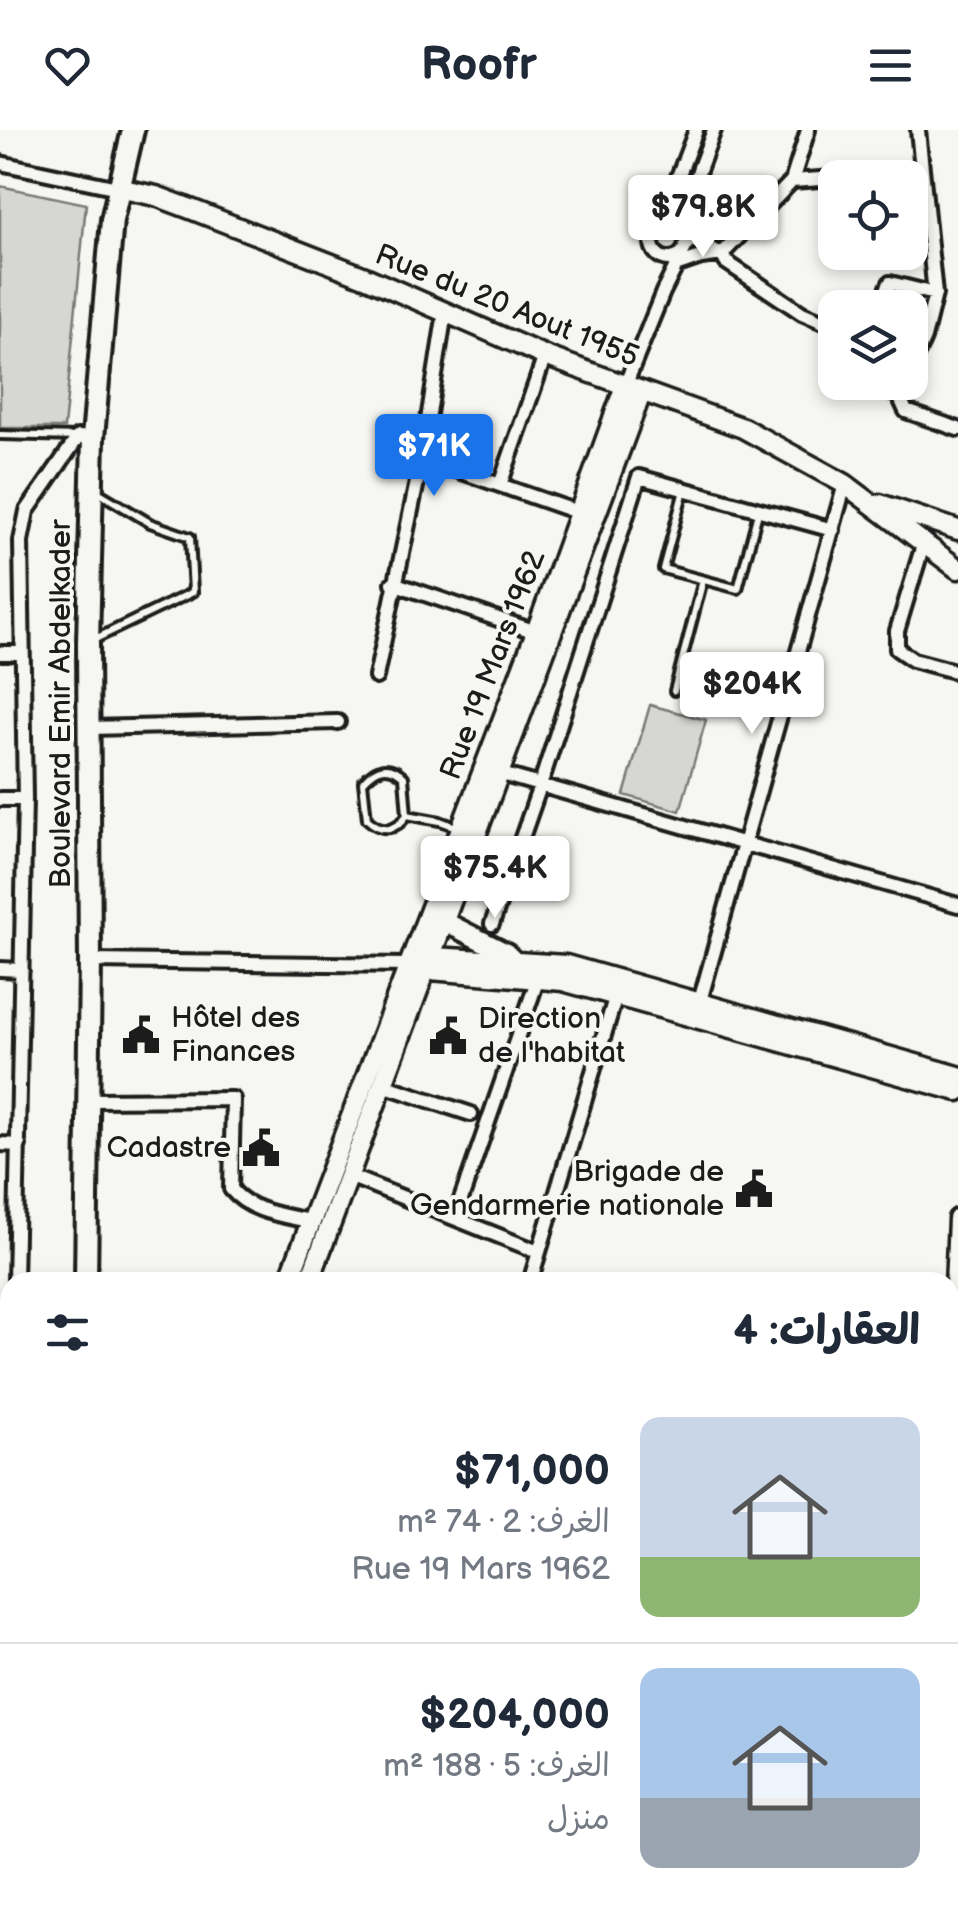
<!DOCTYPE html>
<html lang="ar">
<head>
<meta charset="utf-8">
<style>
	body { margin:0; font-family:"Balsamiq Sans","Playpen Sans Arabic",sans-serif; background:#f6f6f7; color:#1f2937; direction:rtl; height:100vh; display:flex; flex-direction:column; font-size:38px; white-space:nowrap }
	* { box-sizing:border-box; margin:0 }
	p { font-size:32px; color:#747a83 }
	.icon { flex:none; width:55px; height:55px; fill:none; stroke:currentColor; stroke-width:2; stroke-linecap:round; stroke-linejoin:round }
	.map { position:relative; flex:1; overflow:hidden; direction:ltr }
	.details { position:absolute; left:0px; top:1142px; width:960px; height:642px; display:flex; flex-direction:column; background:#fff; border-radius:30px 30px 0 0; box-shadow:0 5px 15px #0003; direction:rtl }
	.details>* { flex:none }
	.fabs { position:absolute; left:818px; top:30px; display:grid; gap:20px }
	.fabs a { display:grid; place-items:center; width:110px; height:110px; border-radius:20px; background:#fff; box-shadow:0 5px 15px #0003; font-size:50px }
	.price { position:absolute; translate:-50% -85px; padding:0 22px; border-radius:10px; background:#fff; color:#222; font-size:32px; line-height:65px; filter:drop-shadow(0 2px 5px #0008) }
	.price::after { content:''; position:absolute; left:50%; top:60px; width:30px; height:22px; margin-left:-15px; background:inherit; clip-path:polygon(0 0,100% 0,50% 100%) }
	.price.current { background:#1a73e8; color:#fff }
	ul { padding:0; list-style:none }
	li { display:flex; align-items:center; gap:30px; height:250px; padding:0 40px }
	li+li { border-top:2px solid #e0e1e3 }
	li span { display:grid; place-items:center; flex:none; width:280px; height:200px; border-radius:20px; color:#555 }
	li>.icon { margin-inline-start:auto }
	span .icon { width:120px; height:120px; fill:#fffc; stroke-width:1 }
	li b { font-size:42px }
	h2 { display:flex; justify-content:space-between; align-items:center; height:120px; padding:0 40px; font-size:42px }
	header { display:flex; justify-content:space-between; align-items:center; height:130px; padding:0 40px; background:#fff; font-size:45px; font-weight:600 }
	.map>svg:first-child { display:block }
</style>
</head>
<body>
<header><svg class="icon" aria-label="menu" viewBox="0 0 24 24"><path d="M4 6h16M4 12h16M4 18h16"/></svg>Roofr<svg class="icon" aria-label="heart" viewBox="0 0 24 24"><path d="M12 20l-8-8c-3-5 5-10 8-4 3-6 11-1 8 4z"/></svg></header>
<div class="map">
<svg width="958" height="1783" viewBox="0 0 958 1783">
	<rect width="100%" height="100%" fill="#f6f6f2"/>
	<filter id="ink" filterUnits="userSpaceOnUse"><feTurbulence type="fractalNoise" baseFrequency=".01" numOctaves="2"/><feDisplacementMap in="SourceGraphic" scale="20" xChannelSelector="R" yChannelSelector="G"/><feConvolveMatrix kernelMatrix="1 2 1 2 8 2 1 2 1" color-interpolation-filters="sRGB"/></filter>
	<g filter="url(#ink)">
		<path fill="#d6d6d2" stroke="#797977" stroke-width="2.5" d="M0,56L86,74L64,298H0Z
			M650,575L706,590L680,681L624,665Z"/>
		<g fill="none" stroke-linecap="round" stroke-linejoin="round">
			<g stroke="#1c1c1c" stroke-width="14">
				<path id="service" d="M0,305L78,307
					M684,360L663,439L738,459L759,379
					M91,511L193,462L190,407L150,393L98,362
					M674,561L703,450
					M407,685C396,701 382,703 367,689L363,652C376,637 389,632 404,647L407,685L440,691L459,698"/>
			</g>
			<g stroke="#1c1c1c" stroke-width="20">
				<path id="minor" d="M0,33L118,58
					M850,48L921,43
					M792,51L808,0
					M652 112a17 17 0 1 1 34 0a17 17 0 1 1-34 0Z
					M658,99L696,0
					M683,102L699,40L714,0
					M686,107L722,124L726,132L802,183L835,197
					M675,136L701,127L722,124L792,51L835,48
					M879,178L890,153L935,164
					M910,240L924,208L935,164L918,0
					M863,252L899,266
					M905,252L899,266L906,281L958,299
					M625,256L663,162L682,124
					M422,328L580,383
					M500,355L545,226
					M923,415L897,501V519L913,530L958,542
					M393,453L542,504
					M0,523H21
					M376,547L422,328L445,182
					M89,598L338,592
					M491,641L958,775
					M0,669H25
					M492,794L540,656L639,347L833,400
					M90,831L408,835
					M0,839L22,840
					M700,871L845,354
					M383,955L471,984
					M88,970L233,969L231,1059C251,1083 284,1085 313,1092
					M0,1014L19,1015
					M349,1046L539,1122
					M455,1087L538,848
					M15,1152L25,669L21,411L27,381L78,307L93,308
					M530,1152L616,865
					M0,1231H10
					M950,1276L958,1277
					M10,1285L5,1398L10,1411
					M0,1430H10
					M950,1440L958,1441
					M950,1601L958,1602
					M950,1749L958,1752
					M950,1769L958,1767
					M174,1775L204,1783
					M663,1775L675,1783
					M374,1783L379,1775
					M617,1783L622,1775
					M885,1783V1775"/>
			</g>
			<g stroke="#1c1c1c" stroke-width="25">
				<path id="tertiary" d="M118,58L156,66L188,78L365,147L545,226L743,298L845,354L958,439
					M880,374L958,400
					M445,792L506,823L514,831
					M425,830L433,827L566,835L958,946
					M418,839L563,851L958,961
					M288,1152L536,502L625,256
					M309,1152L642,261
					M950,1265L958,1089
					M894,1775L898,1783
					M927,1783V1775"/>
			</g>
			<g stroke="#1c1c1c" stroke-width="28">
				<path id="primary" d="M86,1152L90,831L88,513L93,308L112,90L133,0
					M72,1783V1775"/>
			</g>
			<use href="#service" stroke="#f6f6f2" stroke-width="6"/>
			<use href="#minor" stroke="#f6f6f2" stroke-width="12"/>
			<use href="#tertiary" stroke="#f6f6f2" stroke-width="18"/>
			<use href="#primary" stroke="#f6f6f2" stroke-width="20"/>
		</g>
	</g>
	<defs>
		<g id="civic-bare" transform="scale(3)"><path d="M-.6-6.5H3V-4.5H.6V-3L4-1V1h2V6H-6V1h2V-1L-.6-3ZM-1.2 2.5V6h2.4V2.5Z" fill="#1c1c1c" stroke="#f6f6f2" stroke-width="2.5" paint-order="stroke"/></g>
	</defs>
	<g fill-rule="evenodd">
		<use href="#civic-bare" x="141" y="905"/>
		<use href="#civic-bare" x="448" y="906"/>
		<use href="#civic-bare" x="261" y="1018"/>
		<use href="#civic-bare" x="754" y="1059"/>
	</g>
	<g text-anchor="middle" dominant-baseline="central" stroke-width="8" stroke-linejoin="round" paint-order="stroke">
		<g font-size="30" fill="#1c1c1c" stroke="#f6f6f2">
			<text transform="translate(507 176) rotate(22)">Rue du 20 Aout 1955</text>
			<text transform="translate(493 535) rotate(-69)">Rue 19 Mars 1962</text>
			<text transform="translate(61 574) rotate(-90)">Boulevard Emir Abdelkader</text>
		</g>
		<g font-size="30" fill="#1c1c1c" stroke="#f6f6f2" text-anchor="start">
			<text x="171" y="888">Hôtel des<tspan x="171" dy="34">Finances</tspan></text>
			<text x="478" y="889">Direction<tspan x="478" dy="34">de l'habitat</tspan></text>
			<text x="231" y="1018" text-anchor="end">Cadastre</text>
			<text x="724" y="1042" text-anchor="end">Brigade de<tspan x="724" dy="34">Gendarmerie nationale</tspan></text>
		</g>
	</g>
</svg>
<div class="fabs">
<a><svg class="icon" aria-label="locate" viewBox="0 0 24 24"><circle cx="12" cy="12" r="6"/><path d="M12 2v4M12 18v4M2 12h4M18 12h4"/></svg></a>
<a><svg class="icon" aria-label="layers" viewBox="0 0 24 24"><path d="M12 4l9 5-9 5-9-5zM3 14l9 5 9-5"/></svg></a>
</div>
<b class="price" style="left:703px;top:130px">$79.8K</b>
<b class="price current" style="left:434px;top:369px">$71K</b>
<b class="price" style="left:752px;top:607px">$204K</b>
<b class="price" style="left:495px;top:791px">$75.4K</b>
<section class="details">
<h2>العقارات: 4<svg class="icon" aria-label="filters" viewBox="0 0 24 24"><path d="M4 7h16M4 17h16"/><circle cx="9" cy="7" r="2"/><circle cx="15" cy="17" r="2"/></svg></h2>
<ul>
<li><span style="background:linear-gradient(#c9d6e8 70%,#8fb573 0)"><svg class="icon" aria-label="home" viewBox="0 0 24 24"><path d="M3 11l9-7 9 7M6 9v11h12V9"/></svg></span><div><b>$71,000</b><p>الغرف: 2 · 74 m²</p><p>Rue 19 Mars 1962</p></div></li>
<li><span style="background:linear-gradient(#a9c7e8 65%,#9aa5b1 0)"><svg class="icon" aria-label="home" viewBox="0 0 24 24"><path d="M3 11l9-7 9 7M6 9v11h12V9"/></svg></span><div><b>$204,000</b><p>الغرف: 5 · 188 m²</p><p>منزل</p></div></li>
</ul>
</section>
</div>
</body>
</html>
